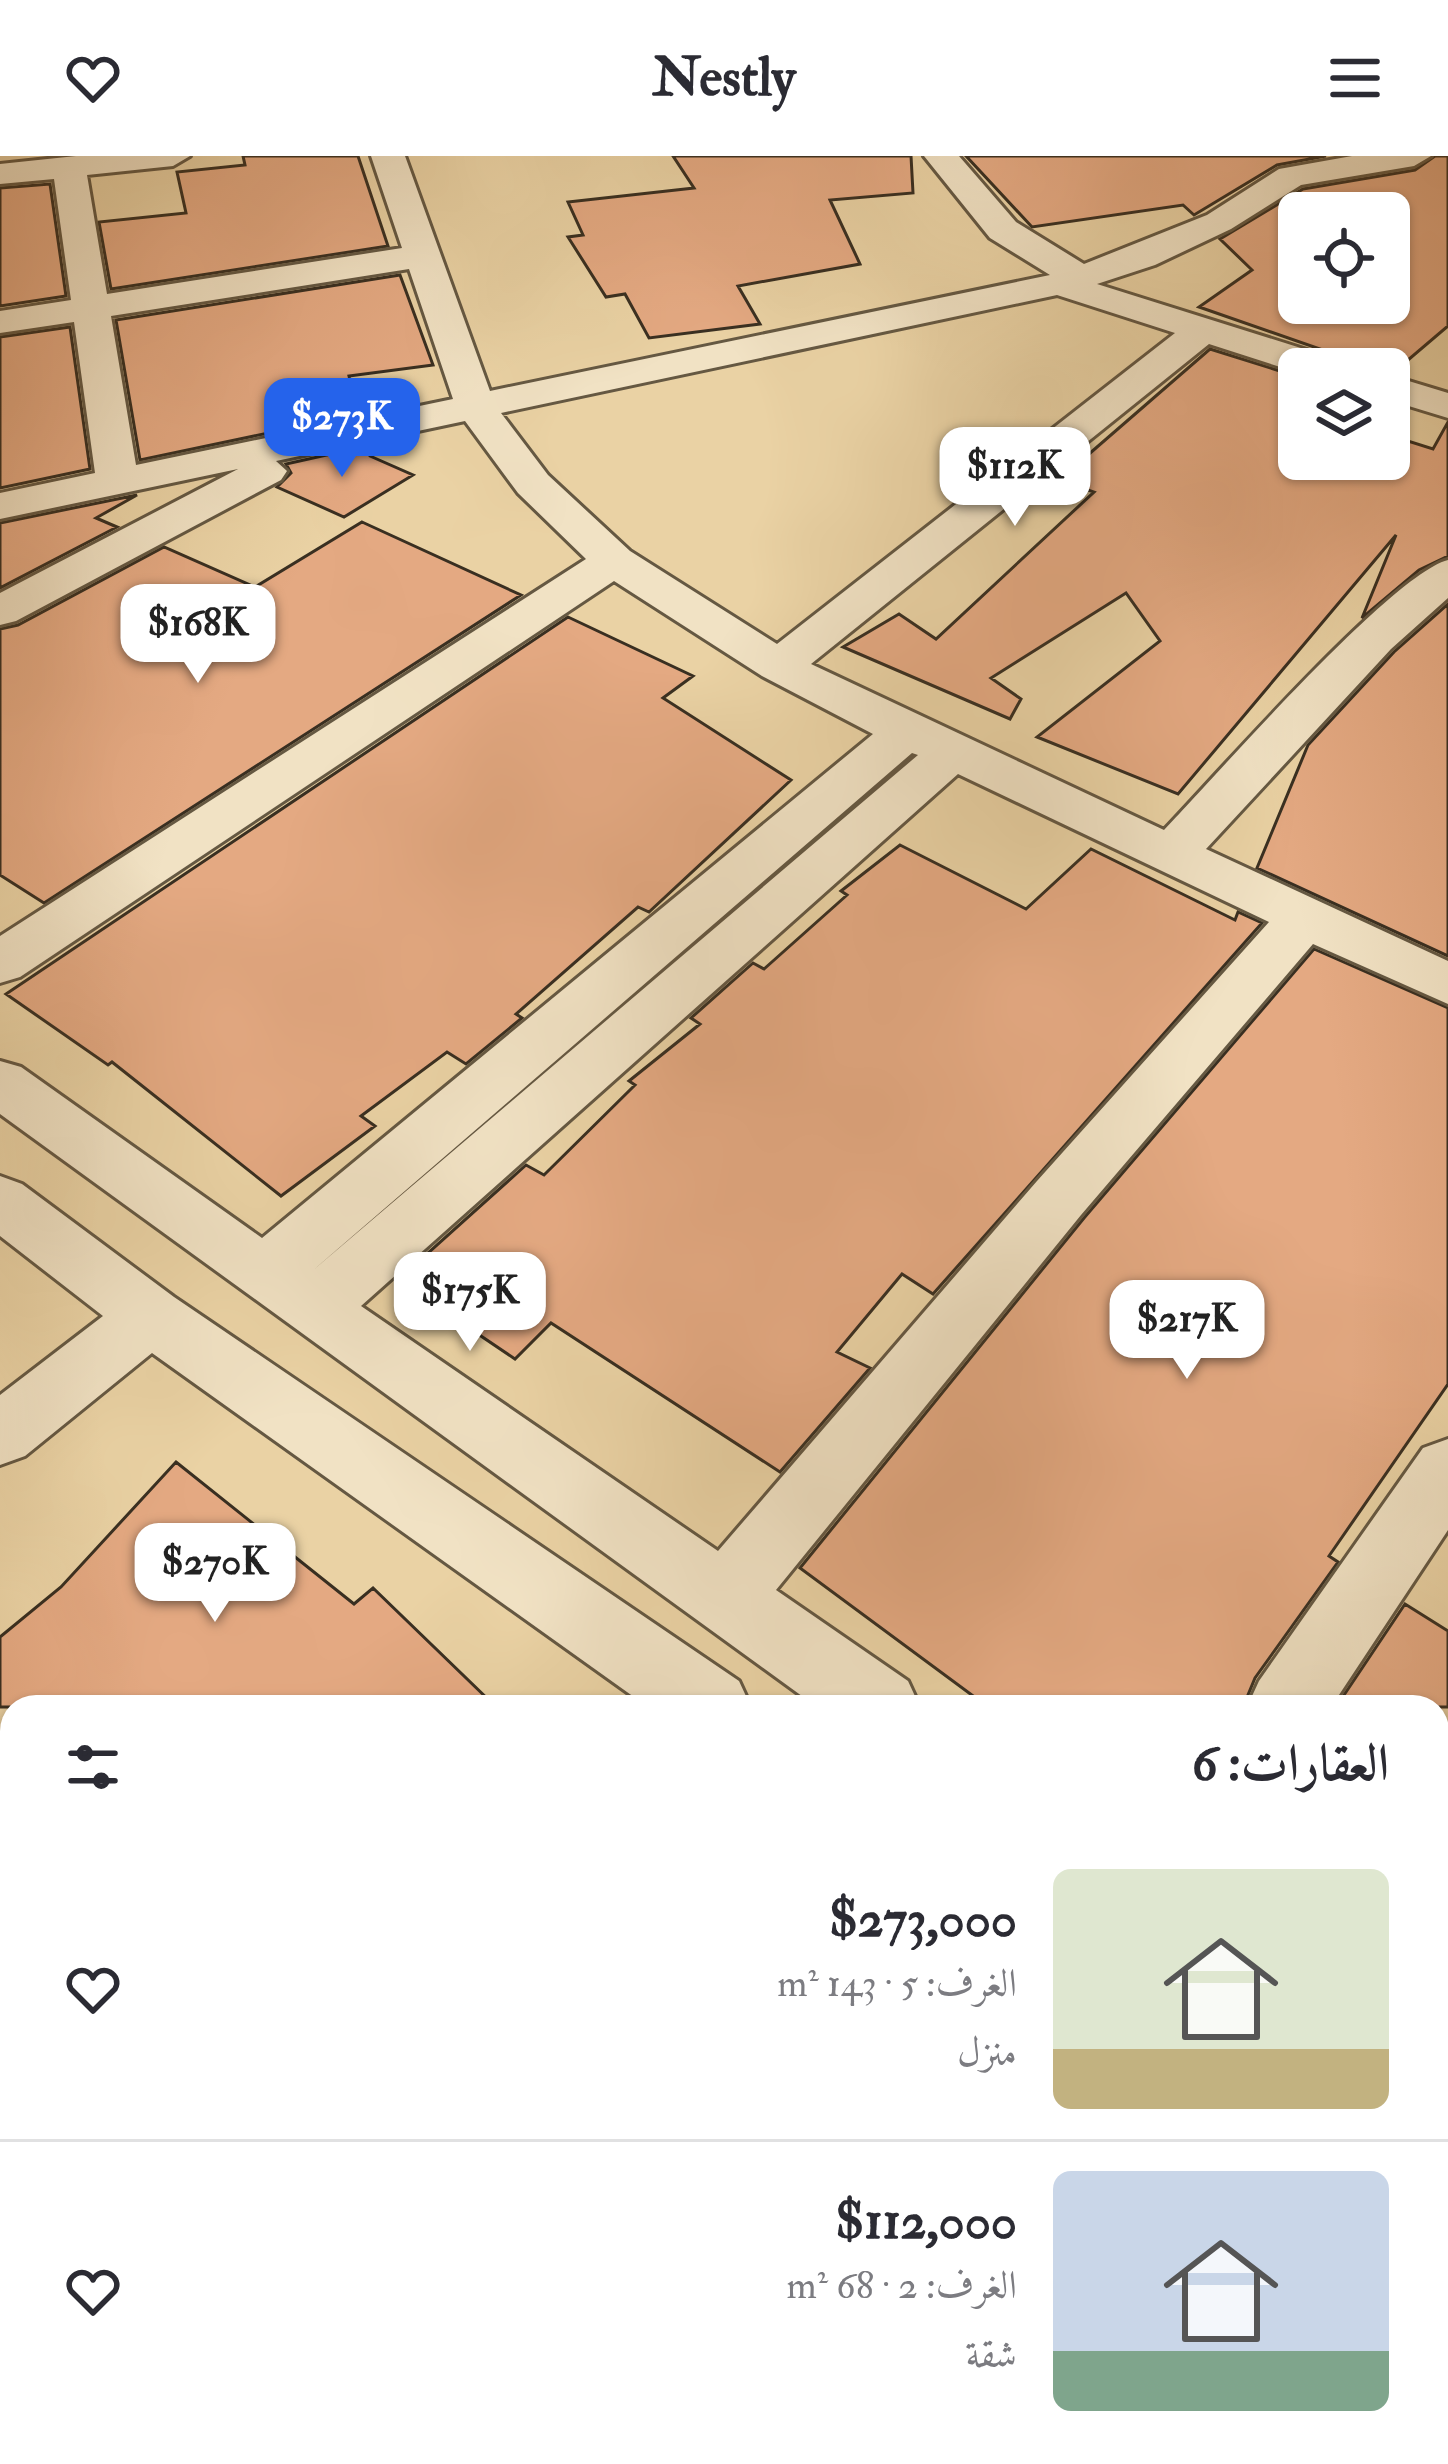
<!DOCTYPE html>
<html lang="ar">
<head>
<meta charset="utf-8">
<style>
	body { margin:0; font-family:"IM FELL Double Pica",Amiri,serif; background:#f7f7f7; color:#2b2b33; direction:rtl; height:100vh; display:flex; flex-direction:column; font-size:45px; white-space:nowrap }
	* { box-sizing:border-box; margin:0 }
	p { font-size:39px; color:#7c7c81 }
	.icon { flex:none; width:66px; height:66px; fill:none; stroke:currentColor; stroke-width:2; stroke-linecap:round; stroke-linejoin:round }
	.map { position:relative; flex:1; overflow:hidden; direction:ltr }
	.details { position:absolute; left:0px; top:1539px; width:1449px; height:771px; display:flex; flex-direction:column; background:#fff; border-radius:36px 36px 0 0; box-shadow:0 3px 9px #0004; direction:rtl }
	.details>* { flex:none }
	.fabs { position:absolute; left:1278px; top:36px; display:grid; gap:24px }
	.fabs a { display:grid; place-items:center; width:132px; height:132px; border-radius:18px; background:#fff; box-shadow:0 3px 9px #0004; font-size:60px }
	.price { position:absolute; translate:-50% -102px; padding:0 27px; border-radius:24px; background:#fff; color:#222; font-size:39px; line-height:78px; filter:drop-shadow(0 3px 6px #0008) }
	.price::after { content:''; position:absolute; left:50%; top:72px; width:36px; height:27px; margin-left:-18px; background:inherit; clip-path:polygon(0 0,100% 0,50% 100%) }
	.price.current { background:#2563eb; color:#fff }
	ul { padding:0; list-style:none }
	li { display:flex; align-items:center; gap:36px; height:300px; padding:0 60px }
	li+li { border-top:3px solid #e1e1e2 }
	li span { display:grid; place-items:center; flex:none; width:336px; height:240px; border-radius:18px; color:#555 }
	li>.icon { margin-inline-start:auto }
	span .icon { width:144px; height:144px; fill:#fffc; stroke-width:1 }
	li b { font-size:51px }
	h2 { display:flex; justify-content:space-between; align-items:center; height:144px; padding:0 60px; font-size:51px }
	header { display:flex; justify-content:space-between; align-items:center; height:156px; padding:0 60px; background:#fff; font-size:54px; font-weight:800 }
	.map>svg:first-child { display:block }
</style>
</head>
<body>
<header><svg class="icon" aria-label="menu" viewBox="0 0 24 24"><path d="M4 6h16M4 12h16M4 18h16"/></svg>Nestly<svg class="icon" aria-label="heart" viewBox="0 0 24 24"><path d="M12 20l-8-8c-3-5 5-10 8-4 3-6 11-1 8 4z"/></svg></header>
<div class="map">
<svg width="1448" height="2308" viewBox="0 0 1448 2308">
	<rect width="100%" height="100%" fill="#ead2a4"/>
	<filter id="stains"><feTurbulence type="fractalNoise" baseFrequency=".00167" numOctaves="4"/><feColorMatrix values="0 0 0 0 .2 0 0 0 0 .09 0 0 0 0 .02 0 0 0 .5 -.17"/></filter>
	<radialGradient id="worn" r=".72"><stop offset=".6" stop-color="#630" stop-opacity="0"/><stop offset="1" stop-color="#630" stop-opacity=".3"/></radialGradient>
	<path fill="#e4a982" stroke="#392f21" stroke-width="3" fill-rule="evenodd" d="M243,0H358L388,90L111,133L99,66L186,57L177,16L245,9Z
		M673,0H911L913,37L830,44L860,108L738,130L760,168L649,182L625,138L606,141L568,81L583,79L568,46L694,32Z
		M966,0H1326L1277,9L1194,59L1183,49L1032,71Z
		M1435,0H1448V170L1394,216L1352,213L1343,201L1199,151L1252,114L1220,83L1303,33L1415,14ZM1299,57H1389V147H1299Z
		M50,28L66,140L0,150V32Z
		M400,119L433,209L349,220L359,258L140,304L116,164Z
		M70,171L90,313L0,332V181Z
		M1210,193L1299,221V303H1389V279L1433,293L1448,266V400L1419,414L1362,462L1396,379L1178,638L1037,581L1160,485L1126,437L991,522L1021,543L1010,563L843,491L899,458L936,483L1094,336L1059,324Z
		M367,290L370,300L413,319L344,361L277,331L291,317L286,308Z
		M137,339L96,362L117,371L0,432V367Z
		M362,366L521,439L44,747L0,719V473L18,469L164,391L255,431Z
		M1448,448V800L1257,712L1308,589L1394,496Z
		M568,461L693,520L663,542L791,624L649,756L638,751L516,858L522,862L466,908L447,896L361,960L375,970L281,1040L112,906L108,909L6,838Z
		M900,689L1026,753L1091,693L1235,764L1238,756L1262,767L933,1138L902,1118L837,1196L870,1212L780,1316L551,1167L515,1203L398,1124L526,1009L544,1019L635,929L629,925L700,868L691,862L753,807L764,813L847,739L841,735Z
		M1314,793L1448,852V1228L1329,1400L1338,1406L1255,1522L1243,1551H988L800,1412L1084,1062Z
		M176,1306L354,1448L373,1432L496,1551H0V1481L61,1431Z
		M1405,1448L1448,1475V1551H1336Z"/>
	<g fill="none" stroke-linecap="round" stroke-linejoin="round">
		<g stroke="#655842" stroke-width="6">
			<path id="minor" d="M76,0H190L173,10L87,19L107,138L402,92L371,0H405L490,235L1050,119L990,82L924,0H959L1016,66L1084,108L1207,59L1279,13L1352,0H1431L1414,10L1301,29L1231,73L1155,109L1097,128L1342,205L1348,213L1299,217L1209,188L811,508L1164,674C1214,622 1392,418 1448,404V442L1391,493L1206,693L1448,805V848L1313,788L1081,1059L776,1434L908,1525L920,1551H817L0,958V905L21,911L262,1082L873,578L762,520L614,425L20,821L0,827V780L586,403L518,337L465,265L276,305L287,315L281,324L16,465L0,469V437L238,313L0,363V337L95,317L74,166L0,177V155L71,144L54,23L0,28V8ZM409,113L453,243L136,309L111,160ZM1057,139L1175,177L777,488L630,395L548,319L501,257ZM912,597L918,599L311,1116ZM958,618L1269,766L1037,1025L718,1395L361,1150Z
				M1389,219L1448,237V262L1389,244Z
				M0,1020L22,1028L174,1141L739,1525L751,1551H648L152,1197L25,1300L0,1309V1239L103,1160L0,1080Z
				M1448,1283V1374L1331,1551H1247L1259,1525L1423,1292Z
				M1437,1880L1448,1885V1974L1437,1969Z
				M12,2065V2160L0,2165V2070Z
				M1437,2255L1448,2259V2308H1371L1374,2298H1437Z"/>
		</g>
		<use href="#minor" fill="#f1e2c4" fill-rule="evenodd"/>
	</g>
	<rect width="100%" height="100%" filter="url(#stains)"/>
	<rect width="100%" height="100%" fill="url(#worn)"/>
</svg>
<div class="fabs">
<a><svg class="icon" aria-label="locate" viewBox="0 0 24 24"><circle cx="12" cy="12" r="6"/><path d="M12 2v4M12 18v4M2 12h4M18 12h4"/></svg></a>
<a><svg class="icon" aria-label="layers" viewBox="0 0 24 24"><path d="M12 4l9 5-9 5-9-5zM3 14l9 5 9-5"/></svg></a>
</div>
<b class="price current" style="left:342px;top:324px">$273K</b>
<b class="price" style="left:1015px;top:373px">$112K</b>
<b class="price" style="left:198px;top:530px">$168K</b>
<b class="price" style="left:470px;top:1198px">$175K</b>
<b class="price" style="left:1187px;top:1226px">$217K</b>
<b class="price" style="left:215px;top:1469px">$270K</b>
<section class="details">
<h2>العقارات: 6<svg class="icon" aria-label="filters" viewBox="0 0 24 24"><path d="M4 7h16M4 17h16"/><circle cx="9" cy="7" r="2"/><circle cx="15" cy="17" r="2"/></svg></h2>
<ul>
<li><span style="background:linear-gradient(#dfe7d0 75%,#c2b280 0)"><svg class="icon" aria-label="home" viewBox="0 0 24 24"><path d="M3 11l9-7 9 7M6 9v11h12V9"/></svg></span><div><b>$273,000</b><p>الغرف: 5 · 143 m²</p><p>منزل</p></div><svg class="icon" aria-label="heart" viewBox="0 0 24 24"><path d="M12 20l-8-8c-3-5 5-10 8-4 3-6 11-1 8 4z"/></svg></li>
<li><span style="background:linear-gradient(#c9d6e8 75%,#7fa58c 0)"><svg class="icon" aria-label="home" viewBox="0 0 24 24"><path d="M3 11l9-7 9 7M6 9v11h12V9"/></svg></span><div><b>$112,000</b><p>الغرف: 2 · 68 m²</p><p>شقة</p></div><svg class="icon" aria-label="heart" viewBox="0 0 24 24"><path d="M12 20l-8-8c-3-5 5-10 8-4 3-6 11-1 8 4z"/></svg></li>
</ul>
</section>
</div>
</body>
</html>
